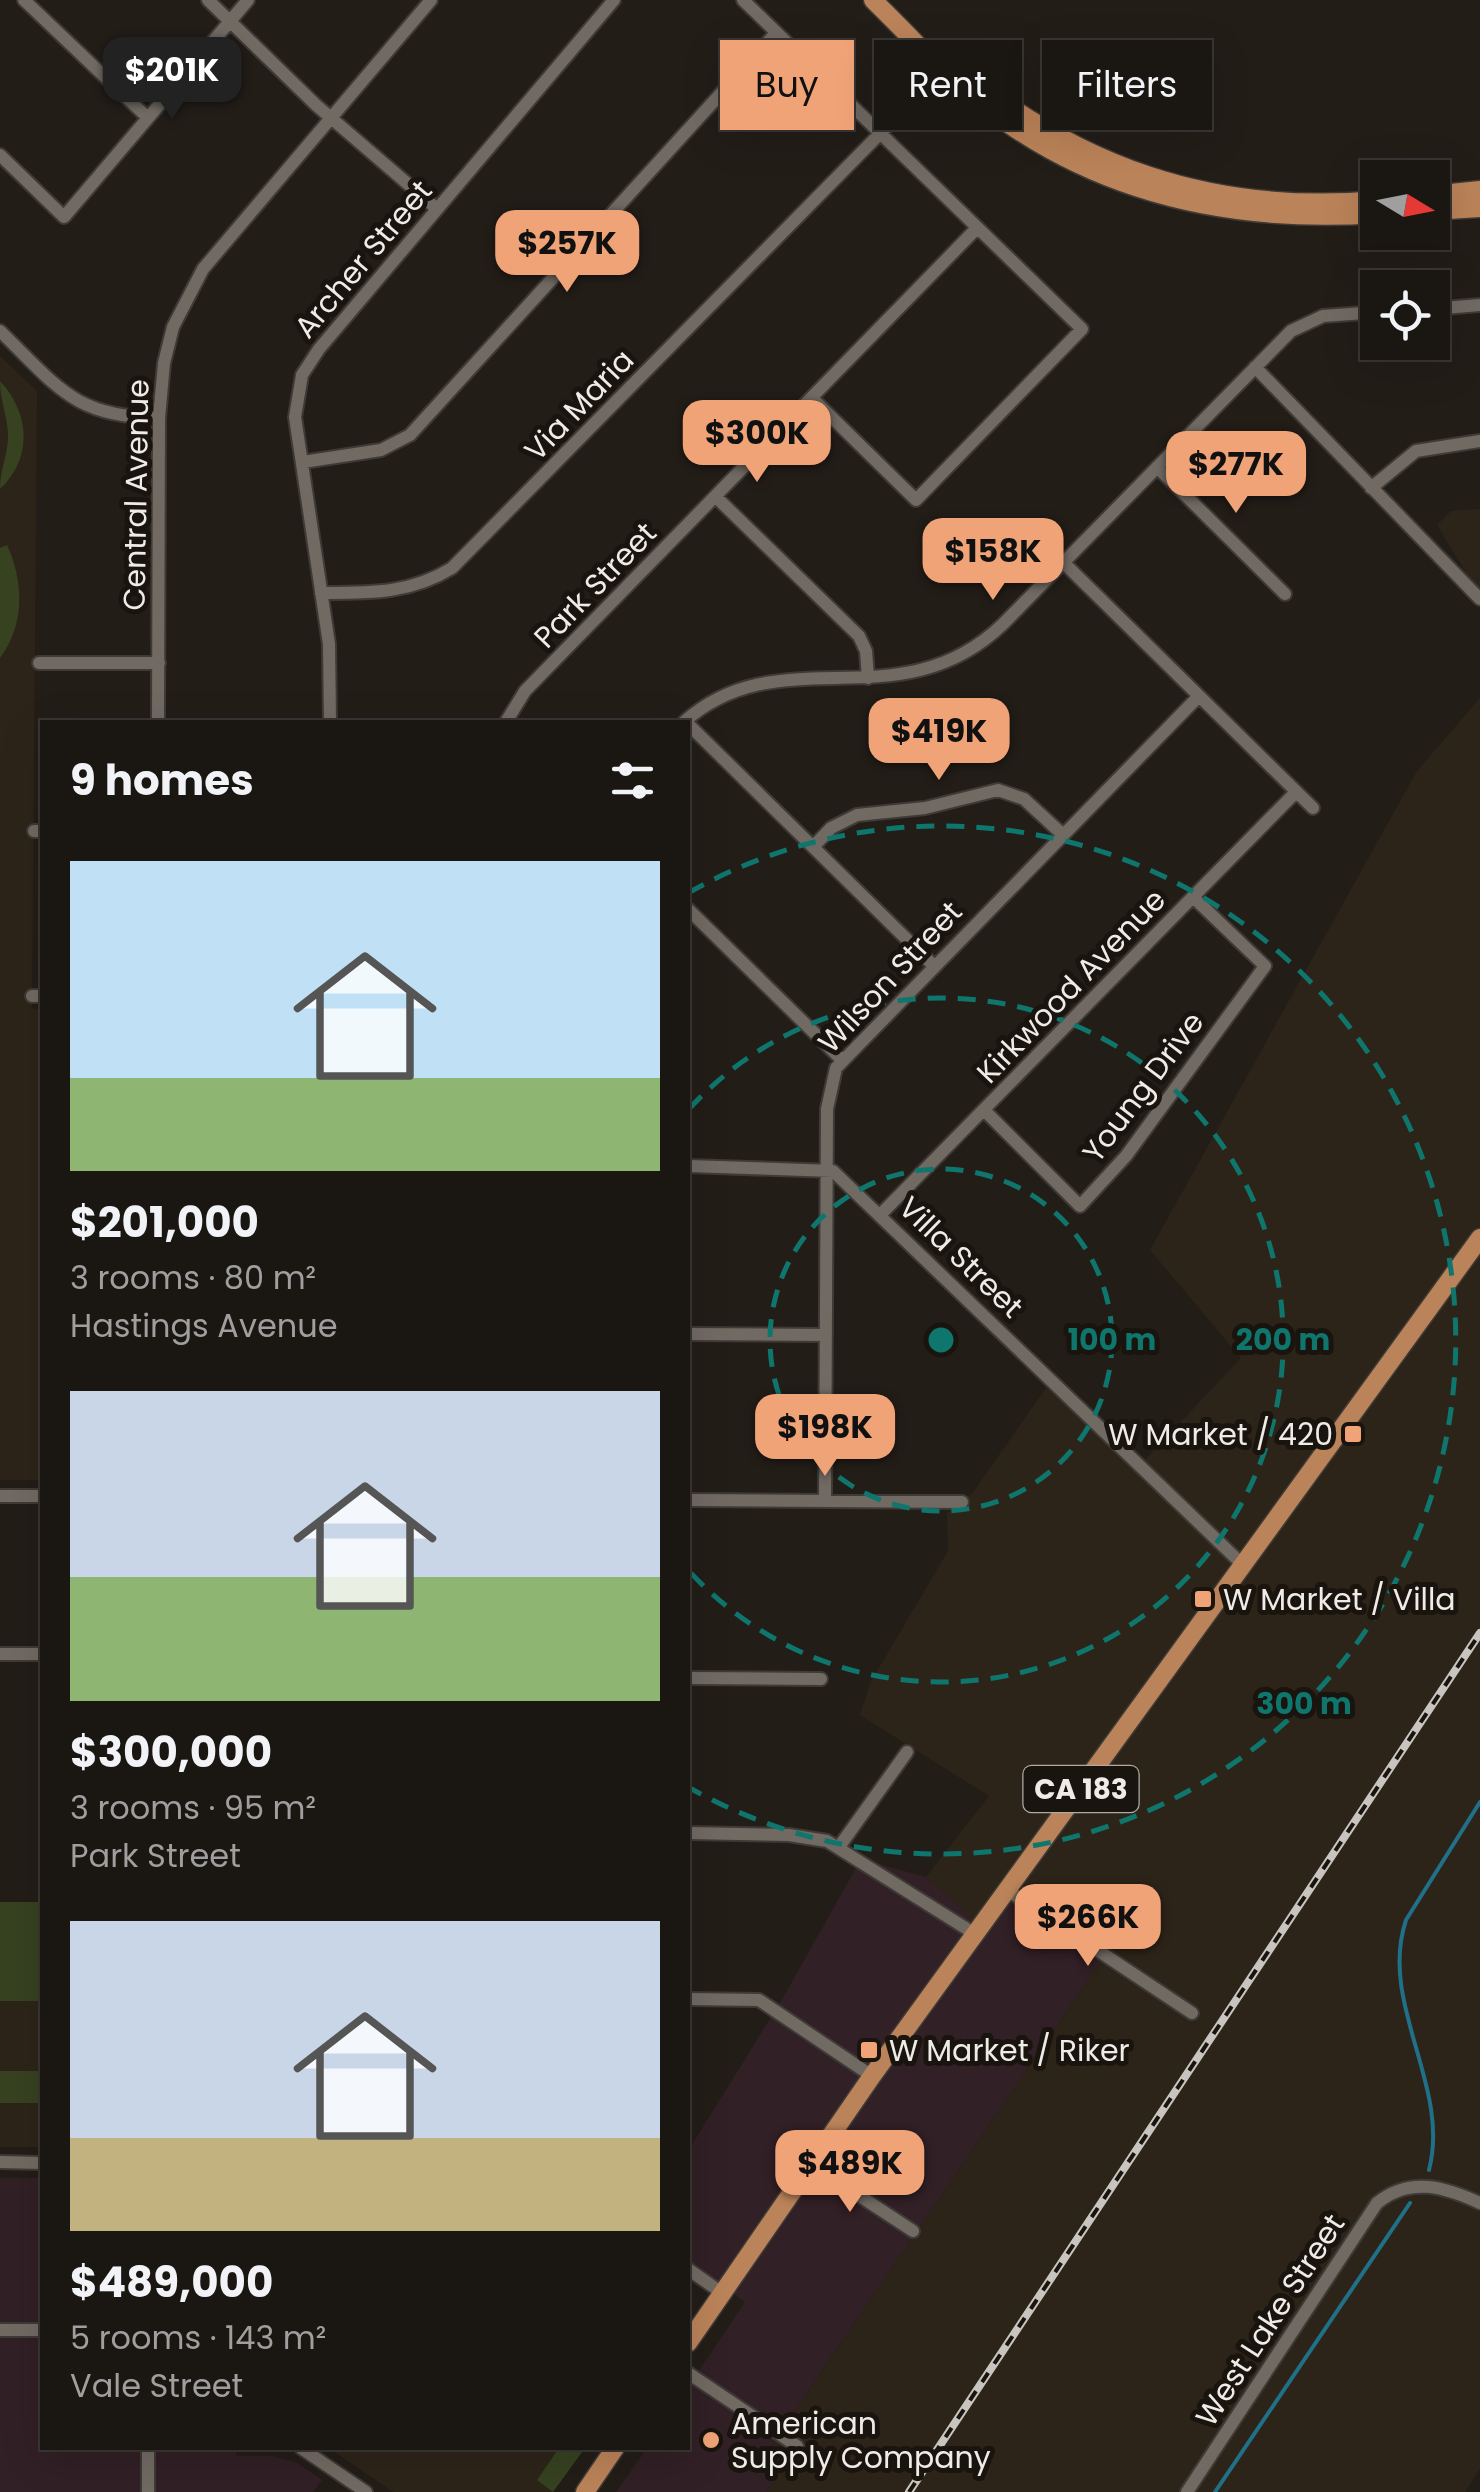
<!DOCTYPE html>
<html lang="en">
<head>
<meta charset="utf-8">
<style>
	body { margin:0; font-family:Poppins,sans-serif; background:#272320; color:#f1f3f6; height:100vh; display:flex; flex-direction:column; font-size:38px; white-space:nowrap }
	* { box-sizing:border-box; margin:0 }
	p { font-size:32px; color:#9f9f9f }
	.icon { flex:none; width:55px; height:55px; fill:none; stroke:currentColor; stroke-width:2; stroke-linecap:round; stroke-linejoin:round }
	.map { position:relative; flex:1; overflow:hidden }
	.panel { position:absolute; left:40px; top:720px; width:650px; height:1730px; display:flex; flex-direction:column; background:#1a1612; border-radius:0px; box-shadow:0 10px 40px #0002,0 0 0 2px #383532 }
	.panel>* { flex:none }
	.top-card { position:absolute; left:720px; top:40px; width:610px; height:90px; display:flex; gap:20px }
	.needle { width:65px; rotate:100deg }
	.buttons { position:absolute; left:1360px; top:160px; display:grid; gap:20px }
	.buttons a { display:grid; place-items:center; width:90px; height:90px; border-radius:0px; background:#1a1612; box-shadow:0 10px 40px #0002,0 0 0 2px #383532; font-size:50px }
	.price { position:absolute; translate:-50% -85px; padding:0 22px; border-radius:20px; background:#efa377; color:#111; font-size:32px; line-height:65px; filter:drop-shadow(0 2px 5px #0008) }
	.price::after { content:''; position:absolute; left:50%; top:60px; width:30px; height:22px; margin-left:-15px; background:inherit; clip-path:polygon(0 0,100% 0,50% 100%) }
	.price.selected { background:#222; color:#fff }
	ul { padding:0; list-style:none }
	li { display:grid; align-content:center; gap:20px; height:530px; padding:0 30px }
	li span { display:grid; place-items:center; height:310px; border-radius:0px; color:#555 }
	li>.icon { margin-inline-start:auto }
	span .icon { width:180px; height:180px; fill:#fffc; stroke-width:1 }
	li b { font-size:42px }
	h2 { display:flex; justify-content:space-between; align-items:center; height:120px; padding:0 30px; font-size:42px }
	.pill { padding:0 35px; border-radius:0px; background:#1a1612; box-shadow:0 10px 40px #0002,0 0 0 2px #383532; font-size:35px; line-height:90px }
	.pill.selected { background:#efa377; color:#111 }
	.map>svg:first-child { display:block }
</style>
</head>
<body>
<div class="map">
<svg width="1480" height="2492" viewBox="0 0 1480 2492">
	<rect width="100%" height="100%" fill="#231d18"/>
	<path fill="#312026" d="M861,1859L926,1877L985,1929L1009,1900L1103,1958L770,2447L789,2460L767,2492H616L647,2448H688V2387L745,2302L688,2260V2151L784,1996Z
		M0,2178H42V2448H235L236,2456H273L297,2463L322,2480L313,2492H0Z"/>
	<path fill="#2d2419" d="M0,356L37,391L32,1008L42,1010V1480H0Z
		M1480,509V595L1437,525L1451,511Z
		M1480,698V2469L1465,2492H767L789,2460L770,2447L1103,1958L1009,1901L985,1930L926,1877L989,1796L860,1715L870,1683L948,1551L947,1513L973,1492L1046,1388L1143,1462L1241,1358L1150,1250L1417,771Z
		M0,1902H42V2147H0Z
		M329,2448H584L553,2492H393Z"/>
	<path fill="#364220" d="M0,381C30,413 33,458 0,489C0,470 7,457 8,439C9,420 0,402 0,381Z
		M7,545C24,582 25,624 0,658V548Z
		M0,1902H42V2001H0Z
		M0,2071H42V2103H0Z
		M559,2448H585L553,2492L537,2480Z"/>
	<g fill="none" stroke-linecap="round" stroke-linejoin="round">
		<path stroke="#1f7088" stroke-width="4" d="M1429,2170C1451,2086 1378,2004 1406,1920L1480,1802
			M1215,2492L1410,2203"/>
		<g stroke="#3e3a36" stroke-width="16">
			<path id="minor" d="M24,0L148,118
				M208,0L316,105L437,209
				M743,0L1082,329L916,500L812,398
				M0,155L64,217L248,0
				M1432,309L1480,305
				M0,331C58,387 74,417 159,418
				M1255,367L1480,599
				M303,462L381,450L410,435L776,33
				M1157,467L1285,594
				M1371,488L1416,451L1480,441
				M716,497L859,636L866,651L868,678
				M1063,562L1313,808
				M321,593C370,593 410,594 452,568L919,94
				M39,663H159
				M158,722L159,418L164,363L173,327L203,269L431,0
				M330,722L329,644L295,417L302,375L319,349L614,0
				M506,722L525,691L977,228
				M684,722C781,635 899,724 1003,624L1291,331L1323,316L1378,312
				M688,724L933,965
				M34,831H42
				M813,847L831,828L857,815L925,808L998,790L1024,799L1062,834
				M688,909L841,1059
				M32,996H42
				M984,1110L1080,1206L1126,1156L1265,966L1193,897
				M688,1166L833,1171L1244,1566
				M881,1214L1296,792
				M688,1334L825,1335
				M0,1496H42
				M688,1500L962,1502
				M825,1500L827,1109L836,1068L1199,696
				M0,1654H42
				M688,1678L821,1679
				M688,1833L789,1835L827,1841L975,1934
				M839,1847L907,1752
				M1007,1890L1192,2013
				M688,1999L759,2000L872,2076
				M0,2162L42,2163
				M811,2164L913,2231
				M688,2269L722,2293
				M0,2330H42
				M688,2373L797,2446
				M301,2448L366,2492
				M148,2492V2448
				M1187,2492L1377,2203C1410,2176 1445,2187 1480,2203"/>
		</g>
		<g stroke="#3e3a36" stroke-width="21">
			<path id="major" d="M873,0C897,24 920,46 941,71C957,92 985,108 1007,123C1118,200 1245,223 1378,214
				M932,56L947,60C1076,166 1210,215 1378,200
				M1432,195L1480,190
				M1432,211L1480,208
				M688,2343L872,2076L1480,1238
				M585,2492L615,2448"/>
		</g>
		<use href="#minor" stroke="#716a63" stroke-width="12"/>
		<use href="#major" stroke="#bb8359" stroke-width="18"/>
		<g stroke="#c8c4bf" stroke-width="8">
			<path id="rail" d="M909,2492L1480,1633"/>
		</g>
		<use href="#rail" stroke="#1a140f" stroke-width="4" stroke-dasharray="11" stroke-linecap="butt"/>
	</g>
	<g fill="none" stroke="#0f766e" stroke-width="5" stroke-dasharray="18 12">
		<circle cx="941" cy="1340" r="171"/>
		<path d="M689 1109A342 342 0 1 1 689 1571"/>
		<path d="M688 893A514 514 0 1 1 688 1787"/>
	</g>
	<g fill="#efa377" stroke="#1a140f" stroke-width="4">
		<rect x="1343" y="1424" width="20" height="20" rx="5"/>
		<rect x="1193" y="1589" width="20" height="20" rx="5"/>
		<rect x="859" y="2040" width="20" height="20" rx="5"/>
		<circle cx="711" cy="2440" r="10"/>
	</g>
	<g text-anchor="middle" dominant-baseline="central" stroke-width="10" stroke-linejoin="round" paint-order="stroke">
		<rect fill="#1a140f" stroke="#afaaa6" stroke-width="2.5" x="1023.5" y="1766" width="115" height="46" rx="8"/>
		<g font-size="28" font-weight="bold" fill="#efebe7">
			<text x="1081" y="1789">CA 183</text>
		</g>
		<g font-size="30" fill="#efebe7" stroke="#1a140f">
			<text transform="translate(363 259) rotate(-50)">Archer Street</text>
			<text transform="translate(579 405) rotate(-46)">Via Maria</text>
			<text transform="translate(136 495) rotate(-89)">Central Avenue</text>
			<text transform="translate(595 585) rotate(-46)">Park Street</text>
			<text transform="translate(890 977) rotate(-47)">Wilson Street</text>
			<text transform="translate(1071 986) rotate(-46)">Kirkwood Avenue</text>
			<text transform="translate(1143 1087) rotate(-53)">Young Drive</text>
			<text transform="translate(961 1257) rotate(44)">Villa Street</text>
			<text transform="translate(1270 2320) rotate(-57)">West Lake Street</text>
		</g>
		<g font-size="30" fill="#efebe7" stroke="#1a140f" text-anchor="start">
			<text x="1333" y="1434" text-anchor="end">W Market / 420</text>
			<text x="1223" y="1599">W Market / Villa</text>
			<text x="889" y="2050">W Market / Riker</text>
			<text x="731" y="2423">American<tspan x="731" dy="34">Supply Company</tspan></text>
		</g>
	</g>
	<circle cx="941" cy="1340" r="15" fill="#0f766e" stroke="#1a140f" stroke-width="5"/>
	<g font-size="30" text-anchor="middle" font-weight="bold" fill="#0f766e" stroke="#1a140f" stroke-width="10" stroke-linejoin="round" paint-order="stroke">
		<text x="1112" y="1350">100 m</text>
		<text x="1283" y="1350">200 m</text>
		<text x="1304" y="1714">300 m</text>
	</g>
</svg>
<div class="buttons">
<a><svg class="needle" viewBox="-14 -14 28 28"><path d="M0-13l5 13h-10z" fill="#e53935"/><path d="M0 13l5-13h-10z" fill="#9f9f9f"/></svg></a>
<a><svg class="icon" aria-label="locate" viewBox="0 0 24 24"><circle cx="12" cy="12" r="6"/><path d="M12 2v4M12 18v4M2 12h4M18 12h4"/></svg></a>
</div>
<b class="price selected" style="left:172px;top:122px">$201K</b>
<b class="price" style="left:567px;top:295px">$257K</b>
<b class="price" style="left:757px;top:485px">$300K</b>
<b class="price" style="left:1236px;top:516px">$277K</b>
<b class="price" style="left:993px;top:603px">$158K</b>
<b class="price" style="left:939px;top:783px">$419K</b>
<b class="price" style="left:825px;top:1479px">$198K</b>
<b class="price" style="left:1088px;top:1969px">$266K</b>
<b class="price" style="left:850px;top:2215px">$489K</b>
<div class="top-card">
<a class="pill selected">Buy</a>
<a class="pill">Rent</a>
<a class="pill">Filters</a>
</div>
<section class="panel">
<h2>9 homes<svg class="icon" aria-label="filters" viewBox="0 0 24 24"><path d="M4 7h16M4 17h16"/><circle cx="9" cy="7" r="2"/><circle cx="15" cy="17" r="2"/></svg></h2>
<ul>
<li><span style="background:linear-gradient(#bfe0f5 70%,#8fb573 0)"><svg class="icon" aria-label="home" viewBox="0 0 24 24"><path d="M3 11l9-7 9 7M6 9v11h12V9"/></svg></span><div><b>$201,000</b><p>3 rooms · 80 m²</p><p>Hastings Avenue</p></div></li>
<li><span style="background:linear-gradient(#c9d6e8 60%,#8fb573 0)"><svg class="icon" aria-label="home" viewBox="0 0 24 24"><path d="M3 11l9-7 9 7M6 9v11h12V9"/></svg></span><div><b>$300,000</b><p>3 rooms · 95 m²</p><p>Park Street</p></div></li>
<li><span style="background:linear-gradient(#c9d6e8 70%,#c2b280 0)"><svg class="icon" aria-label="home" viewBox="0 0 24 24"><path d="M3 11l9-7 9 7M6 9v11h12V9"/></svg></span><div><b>$489,000</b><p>5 rooms · 143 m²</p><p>Vale Street</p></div></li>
</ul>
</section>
</div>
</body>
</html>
